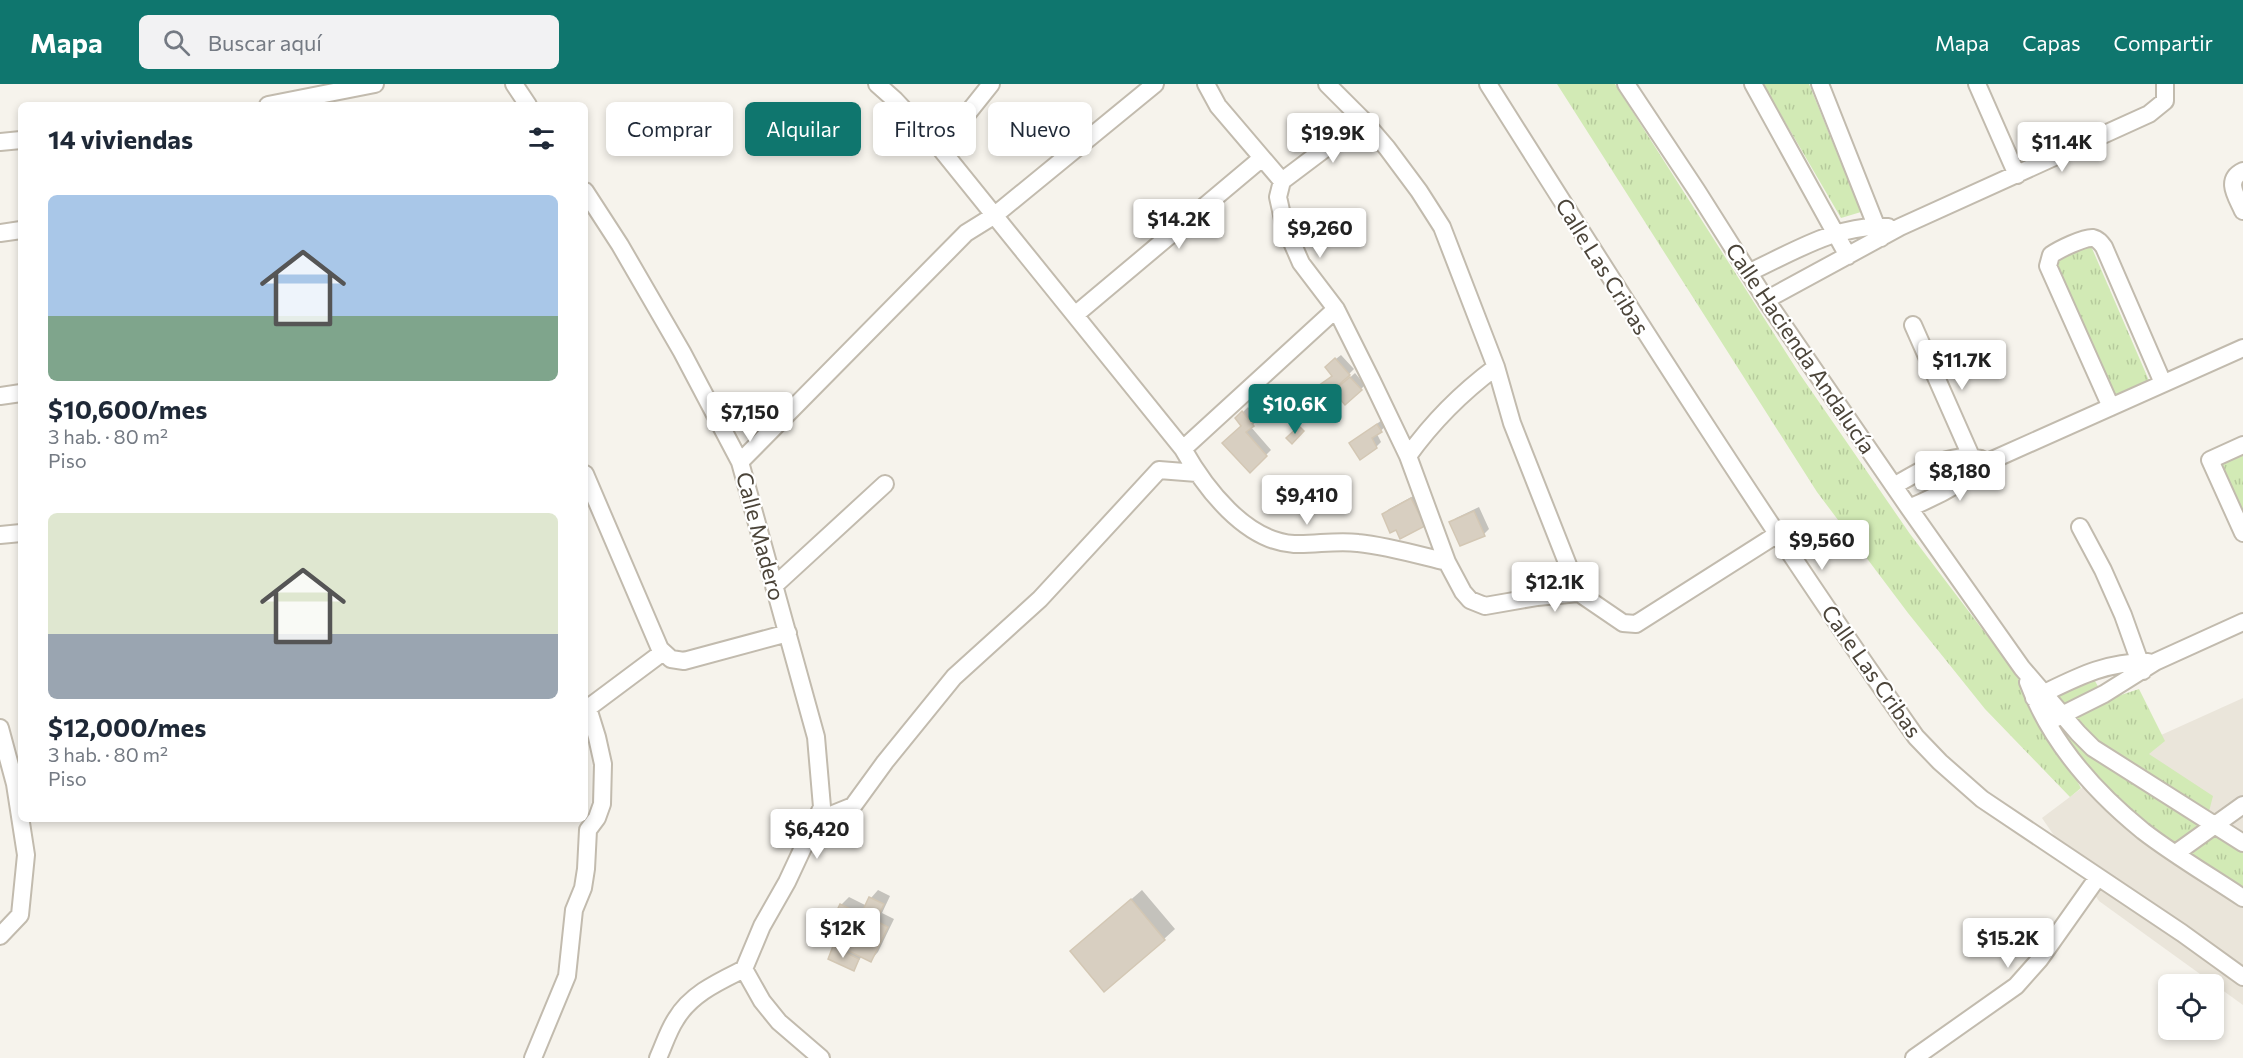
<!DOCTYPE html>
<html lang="es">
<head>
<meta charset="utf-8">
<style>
	body { margin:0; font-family:Commissioner,sans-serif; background:#f2f2f3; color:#1f2937; height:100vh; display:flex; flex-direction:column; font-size:22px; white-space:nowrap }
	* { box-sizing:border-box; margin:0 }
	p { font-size:20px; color:#747a83 }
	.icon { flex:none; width:33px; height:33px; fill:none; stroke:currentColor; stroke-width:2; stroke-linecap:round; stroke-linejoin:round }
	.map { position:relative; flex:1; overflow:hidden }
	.sheet { position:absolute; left:18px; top:18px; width:570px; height:720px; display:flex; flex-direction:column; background:#fff; border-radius:9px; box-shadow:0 3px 9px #0003 }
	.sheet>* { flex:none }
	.hud { position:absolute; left:606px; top:18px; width:570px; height:54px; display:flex; gap:12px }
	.fabs { position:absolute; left:2158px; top:890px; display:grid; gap:12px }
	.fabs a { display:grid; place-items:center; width:66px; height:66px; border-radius:9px; background:#fff; box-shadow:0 3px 9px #0003; font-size:30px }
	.price { position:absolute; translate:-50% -51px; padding:0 14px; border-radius:6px; background:#fff; color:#222; font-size:20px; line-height:39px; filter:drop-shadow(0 2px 3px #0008) }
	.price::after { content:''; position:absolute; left:50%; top:36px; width:18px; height:14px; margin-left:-9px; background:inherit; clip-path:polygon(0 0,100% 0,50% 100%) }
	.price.active { background:#0f766e; color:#fff }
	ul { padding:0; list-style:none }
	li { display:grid; align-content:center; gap:12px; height:318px; padding:0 30px }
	li span { display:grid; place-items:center; height:186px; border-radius:9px; color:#555 }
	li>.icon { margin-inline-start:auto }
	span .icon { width:108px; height:108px; fill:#fffc; stroke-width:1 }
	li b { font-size:26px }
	h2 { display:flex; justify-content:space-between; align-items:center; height:72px; padding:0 30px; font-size:26px }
	.pill { padding:0 21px; border-radius:9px; background:#fff; box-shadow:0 3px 9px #0003; font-size:21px; line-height:54px }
	.pill.active { background:#0f766e; color:#fff }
	header { display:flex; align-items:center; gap:36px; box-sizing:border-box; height:84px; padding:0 30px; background:#0f766e; color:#fff }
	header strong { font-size:28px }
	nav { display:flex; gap:33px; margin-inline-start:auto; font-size:21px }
	.search { width:420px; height:54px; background:#f2f2f3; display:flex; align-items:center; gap:15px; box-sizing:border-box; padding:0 21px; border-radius:9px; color:#747a83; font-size:22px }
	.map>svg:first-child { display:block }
</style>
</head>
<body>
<header>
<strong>Mapa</strong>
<div class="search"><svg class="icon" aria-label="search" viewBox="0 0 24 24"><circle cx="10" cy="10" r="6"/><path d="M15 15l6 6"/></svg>Buscar aquí</div>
<nav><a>Mapa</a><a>Capas</a><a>Compartir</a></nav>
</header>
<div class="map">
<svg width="2243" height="974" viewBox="0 0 2243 974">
	<defs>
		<pattern id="park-tufts" width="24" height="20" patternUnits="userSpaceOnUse" patternTransform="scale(1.5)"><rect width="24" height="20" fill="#d2eab5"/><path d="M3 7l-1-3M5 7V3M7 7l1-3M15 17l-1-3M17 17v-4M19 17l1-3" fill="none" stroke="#b6ca9c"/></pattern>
	</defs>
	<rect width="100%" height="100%" fill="#f6f3ec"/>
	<path fill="#eae5da" d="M2243,614V921L2099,817L2042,734L2139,661Z"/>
	<path fill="url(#park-tufts)" d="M1557,0H1615L1799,289L1910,450L2017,591L2081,704L2070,713L1985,625L1908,529L1817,408Z
		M1763,0H1809L1861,128L1841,134Z
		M2091,162L2150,299L2115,313L2055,177Z
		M2243,370V430L2220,381Z
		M2092,592L2106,616L2139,605L2165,657L2149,670L2213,712L2205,743L2178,762L2108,712L2056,643L2077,640L2052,611Z
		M2216,747L2243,765V808L2183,767Z"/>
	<path fill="#0003" d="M1341,271L1354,285L1349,290L1334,291L1332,278Z
		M1355,289L1365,301L1361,305L1340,313L1332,310Z
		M1248,323L1257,336L1251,343L1271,366L1250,387L1243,342L1237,334Z
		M1382,336L1386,342L1377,350L1381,358L1376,363L1351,359Z
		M1417,410L1430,436L1425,441L1401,453L1397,443L1384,430L1389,425Z
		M1479,423L1489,445L1484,450L1451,439L1456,434Z
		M878,806L890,812L882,829L894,835L878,868L871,876L862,872L853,885L834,863L837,860L836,843L841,821L849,813L867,822L871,814Z
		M1142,806L1175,845L1164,855L1072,867Z"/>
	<path fill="#d8cfc1" stroke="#d3c7b4" stroke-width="1.5" d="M1335,274L1350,291L1323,314L1318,302L1332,292L1325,283Z
		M1350,293L1362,306L1345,321L1340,315L1331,322L1325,314Z
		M1242,327L1254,342L1246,348L1267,372L1250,389L1222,359L1241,342L1235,334Z
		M1377,340L1382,348L1372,354L1377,364L1360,376L1349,359Z
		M1299,342L1304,347L1292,360L1286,354Z
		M1411,414L1425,442L1400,455L1396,446L1390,449L1382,430Z
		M1474,427L1485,452L1460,462L1449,438Z
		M869,813L884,820L876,837L888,843L871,878L828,857L834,844L830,841L840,820L861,830Z
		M1131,815L1165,856L1104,908L1070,867Z
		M833,862L859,875L854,887L828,875Z"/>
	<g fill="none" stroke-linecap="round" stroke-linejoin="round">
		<g stroke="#c2bbae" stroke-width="20">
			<path id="street" d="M514,0L528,21
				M877,0L895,16L940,64L1183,365C1205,404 1245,457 1294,460C1315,461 1336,456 1358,459C1388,462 1418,471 1447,478
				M1206,0L1218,22L1282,97L1278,113L1284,140L1301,179L1336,225L1372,297L1408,372L1447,478L1463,508L1470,516L1485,522L1537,513L1579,509L1623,539L1636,540L1776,451
				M1327,0L1363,36L1387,64L1419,107L1442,143L1496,283L1512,339L1579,509
				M1488,0C1627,220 1766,440 1916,653L1940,678L1982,715L2182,849L2243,893
				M1626,0L1697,107L1766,216L1909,424L2022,584L2078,649L2093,664L2243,759
				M1753,0L1848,172
				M1820,0L1881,154
				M1977,0L2017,91
				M268,21L375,0
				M0,58L21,56
				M940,64L991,0
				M2243,87C2224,96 2237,113 2243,127
				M1282,97L1363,36
				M585,107L620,161L682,268L740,378L816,653L822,723L787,798L762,842L744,885
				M0,149L21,146
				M1750,188C1793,168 1839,139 1888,143
				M1766,216L1900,143L2149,30L2165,17V0
				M1075,231L1262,74
				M1913,241L1978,388
				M0,312L21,309
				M2111,323L2048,182L2051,171C2058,166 2084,153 2093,154C2098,155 2101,159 2104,163L2163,299
				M2243,361L2210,376L2243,449
				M1183,365L1336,225
				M1408,372C1433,337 1461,309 1496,283
				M740,378L966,149L995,131L1155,0
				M585,390L660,565L671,575L684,577L788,549
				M1894,402C1920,387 1949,367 1981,375
				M1909,424C1938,412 1966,397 1990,377L2243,264
				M2080,443L2103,486L2123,531L2143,587
				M0,451L21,449
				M774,502L885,400
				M2028,598C2050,657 2095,708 2143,747C2174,771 2210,792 2243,814
				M2034,614C2074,595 2102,578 2148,578
				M2054,635L2104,610L2155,578L2243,538
				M0,644L15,700L26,771L20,831L0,852
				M816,737L853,722L885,678L954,593L1040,515L1159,386L1197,389
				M2176,769L2243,721
				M533,974L567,892L574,826L583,804L586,785L588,746L597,734L602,720L603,680L597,653L588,624L663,568
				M658,974C664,961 668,947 676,935C691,910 718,898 744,885L762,917L779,938L821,974
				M1914,974L2016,902L2040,875L2098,793"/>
		</g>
		<use href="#street" stroke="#fff" stroke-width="16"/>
	</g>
	<g text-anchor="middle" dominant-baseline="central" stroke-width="4.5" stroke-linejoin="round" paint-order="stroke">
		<g font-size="22" fill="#4b4439" stroke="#fff">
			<text transform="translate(1603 182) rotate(58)">Calle Las Cribas</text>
			<text transform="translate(1801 264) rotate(56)">Calle Hacienda Andalucía</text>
			<text transform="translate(761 452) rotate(75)">Calle Madero</text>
			<text transform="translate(1872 587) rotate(55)">Calle Las Cribas</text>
		</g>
	</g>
</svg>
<div class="fabs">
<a><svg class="icon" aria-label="locate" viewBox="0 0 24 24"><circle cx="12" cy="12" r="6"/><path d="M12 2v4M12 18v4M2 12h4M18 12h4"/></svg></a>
</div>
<b class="price" style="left:1333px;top:80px">$19.9K</b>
<b class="price" style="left:2062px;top:89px">$11.4K</b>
<b class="price" style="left:1179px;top:166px">$14.2K</b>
<b class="price" style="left:1320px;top:175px">$9,260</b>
<b class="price" style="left:1962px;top:307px">$11.7K</b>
<b class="price active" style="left:1295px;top:351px">$10.6K</b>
<b class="price" style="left:750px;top:359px">$7,150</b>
<b class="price" style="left:1960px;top:418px">$8,180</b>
<b class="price" style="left:1307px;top:442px">$9,410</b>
<b class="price" style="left:1822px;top:487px">$9,560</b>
<b class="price" style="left:1555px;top:529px">$12.1K</b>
<b class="price" style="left:817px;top:776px">$6,420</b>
<b class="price" style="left:843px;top:875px">$12K</b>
<b class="price" style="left:2008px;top:885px">$15.2K</b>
<div class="hud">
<a class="pill">Comprar</a>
<a class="pill active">Alquilar</a>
<a class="pill">Filtros</a>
<a class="pill">Nuevo</a>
</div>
<section class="sheet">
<h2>14 viviendas<svg class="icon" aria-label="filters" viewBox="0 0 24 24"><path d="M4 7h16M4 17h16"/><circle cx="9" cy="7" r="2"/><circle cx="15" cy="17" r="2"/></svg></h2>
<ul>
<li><span style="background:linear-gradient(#a9c7e8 65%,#7fa58c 0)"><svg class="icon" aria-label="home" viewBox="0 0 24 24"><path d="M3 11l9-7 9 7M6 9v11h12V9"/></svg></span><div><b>$10,600/mes</b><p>3 hab. · 80 m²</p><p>Piso</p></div></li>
<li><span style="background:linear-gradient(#dfe7d0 65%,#9aa5b1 0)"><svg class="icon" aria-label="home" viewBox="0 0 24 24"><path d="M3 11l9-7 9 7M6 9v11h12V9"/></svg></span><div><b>$12,000/mes</b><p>3 hab. · 80 m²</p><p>Piso</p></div></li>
</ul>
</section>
</div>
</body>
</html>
